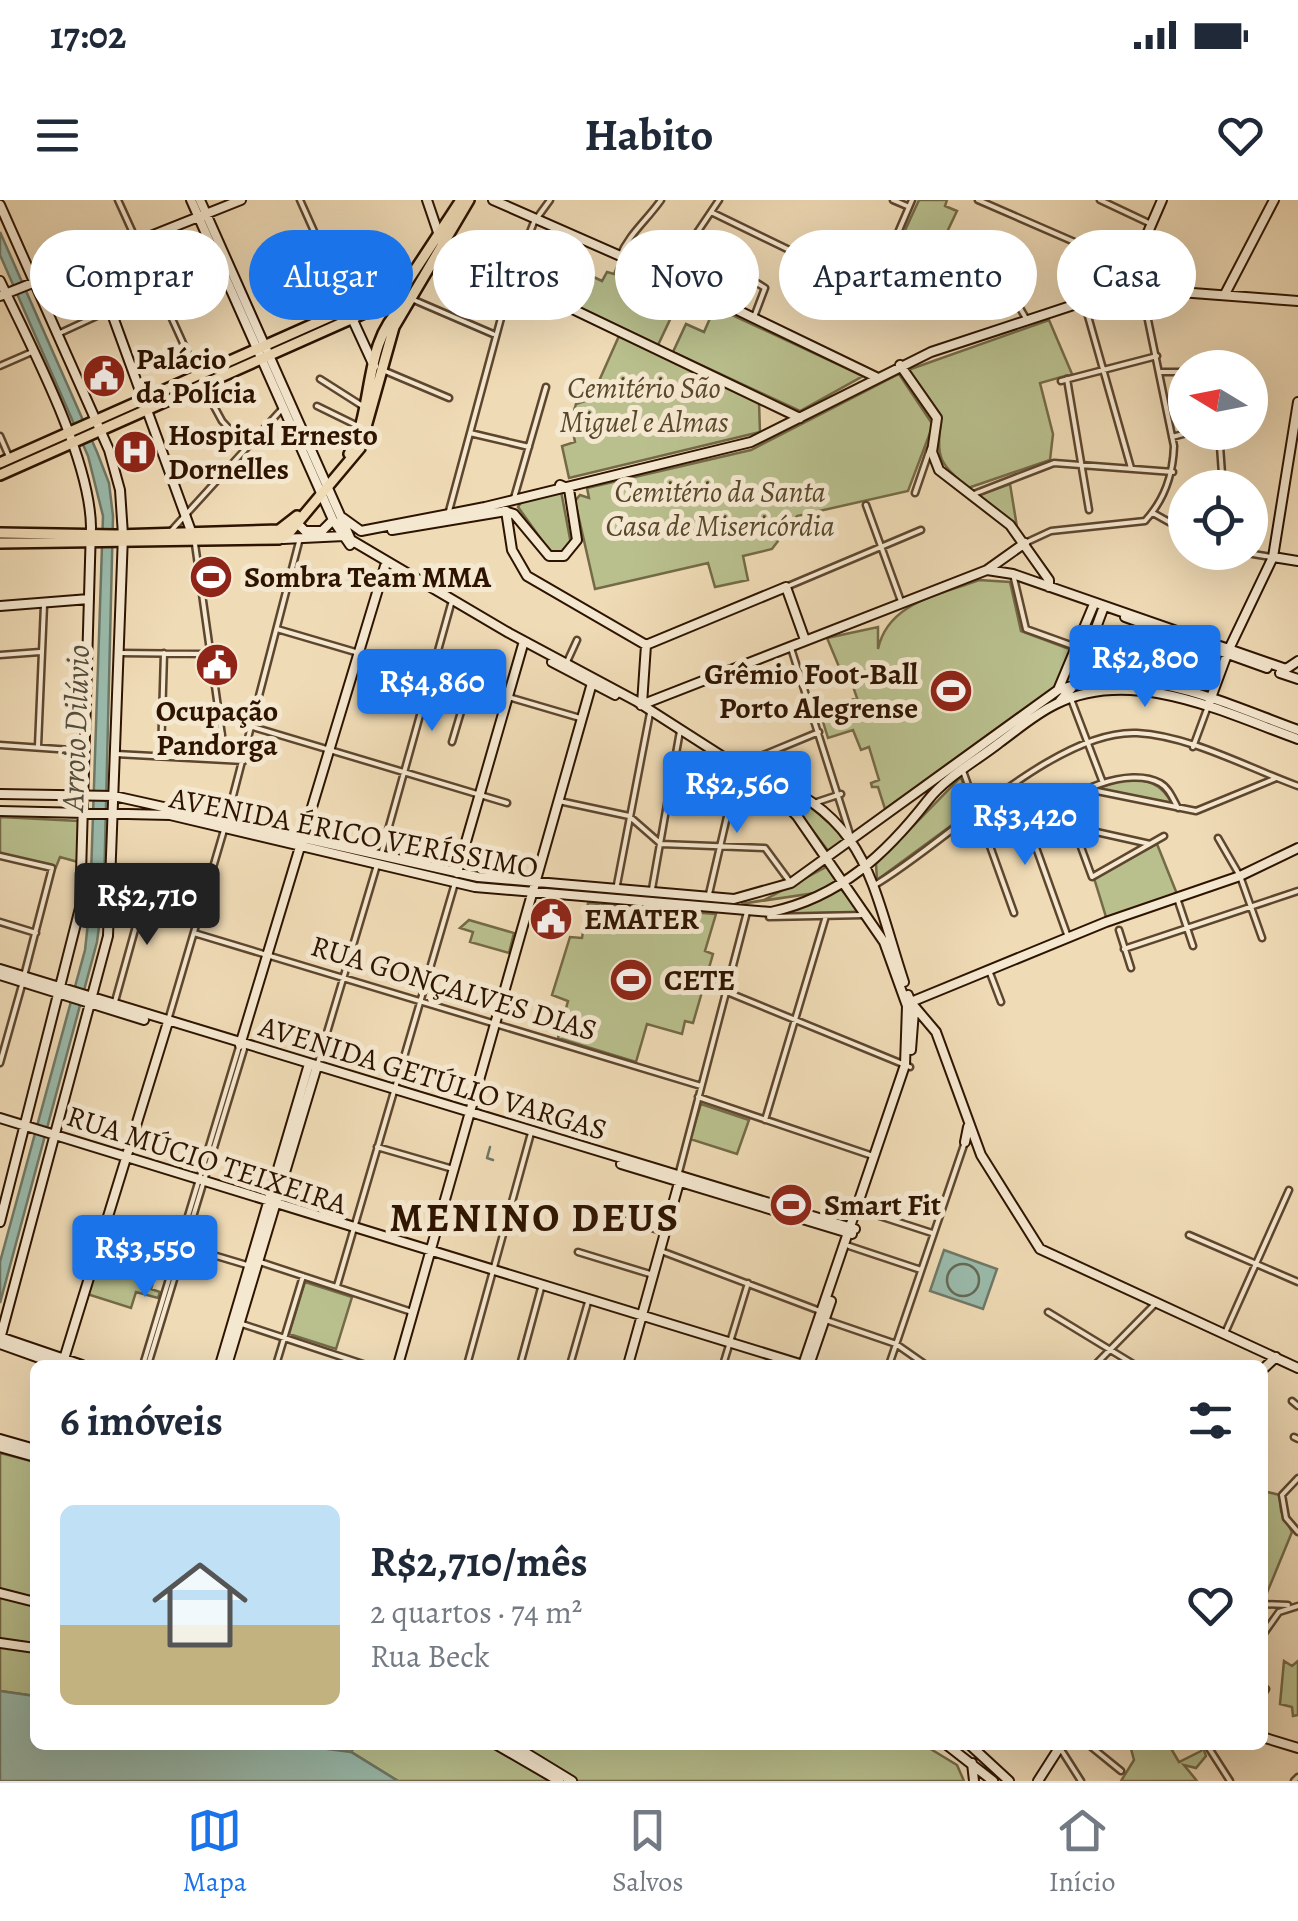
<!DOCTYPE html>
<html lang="pt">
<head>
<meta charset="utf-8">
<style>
	body { margin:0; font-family:Alegreya,serif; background:#f6f6f7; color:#1f2937; height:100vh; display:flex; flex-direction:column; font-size:38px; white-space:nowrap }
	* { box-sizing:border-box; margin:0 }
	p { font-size:32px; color:#747a83 }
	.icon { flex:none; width:55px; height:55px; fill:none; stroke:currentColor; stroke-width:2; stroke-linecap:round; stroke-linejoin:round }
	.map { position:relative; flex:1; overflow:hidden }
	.details { position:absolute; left:30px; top:1160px; width:1238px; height:390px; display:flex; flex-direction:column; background:#fff; border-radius:15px; box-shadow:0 10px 40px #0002 }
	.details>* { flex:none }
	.top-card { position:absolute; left:30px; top:30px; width:1240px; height:90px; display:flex; gap:20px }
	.needle { width:65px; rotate:280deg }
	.buttons { position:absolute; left:1168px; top:150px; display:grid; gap:20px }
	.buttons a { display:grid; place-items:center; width:100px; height:100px; border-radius:50%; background:#fff; box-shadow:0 10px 40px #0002; font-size:50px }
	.price { position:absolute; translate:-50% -85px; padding:0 22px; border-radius:10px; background:#1a73e8; color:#fff; font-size:32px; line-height:65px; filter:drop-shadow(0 2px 5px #0008) }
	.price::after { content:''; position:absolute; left:50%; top:60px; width:30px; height:22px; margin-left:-15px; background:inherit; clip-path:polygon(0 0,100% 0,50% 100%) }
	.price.active { background:#222; color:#fff }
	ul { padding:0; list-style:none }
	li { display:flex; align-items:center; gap:30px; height:250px; padding:0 30px }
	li+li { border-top:2px solid #e0e1e3 }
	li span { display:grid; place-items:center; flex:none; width:280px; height:200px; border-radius:15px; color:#555 }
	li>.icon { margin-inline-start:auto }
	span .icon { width:120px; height:120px; fill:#fffc; stroke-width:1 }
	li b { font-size:42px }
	h2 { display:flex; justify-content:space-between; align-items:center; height:120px; padding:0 30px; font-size:42px }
	.tag { padding:0 35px; border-radius:45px; background:#fff; box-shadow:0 10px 40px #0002; font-size:35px; line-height:90px }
	.tag.active { background:#1a73e8; color:#fff }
	.status { display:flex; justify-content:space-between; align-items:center; height:70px; padding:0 50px; background:#fff; direction:ltr }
	.status svg { height:28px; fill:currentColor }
	header { display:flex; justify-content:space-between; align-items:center; height:130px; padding:0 30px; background:#fff; font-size:45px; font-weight:600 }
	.dock { display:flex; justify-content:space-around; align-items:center; height:140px; border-top:2px solid #e0e1e3; background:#fff; font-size:28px; color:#747a83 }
	.dock a { display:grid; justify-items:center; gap:5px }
	.dock .active { color:#1a73e8 }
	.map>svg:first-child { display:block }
</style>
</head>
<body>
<div class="status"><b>17:02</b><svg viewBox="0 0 49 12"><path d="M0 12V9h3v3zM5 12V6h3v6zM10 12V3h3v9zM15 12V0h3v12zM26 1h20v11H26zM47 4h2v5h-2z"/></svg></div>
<header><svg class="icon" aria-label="menu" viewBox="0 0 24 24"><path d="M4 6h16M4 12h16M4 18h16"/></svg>Habito<svg class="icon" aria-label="heart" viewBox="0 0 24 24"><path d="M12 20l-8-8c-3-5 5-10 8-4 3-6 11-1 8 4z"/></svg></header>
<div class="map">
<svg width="1298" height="1581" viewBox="0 0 1298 1581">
	<rect width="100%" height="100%" fill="#efdbb6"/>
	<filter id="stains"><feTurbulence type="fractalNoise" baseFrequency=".002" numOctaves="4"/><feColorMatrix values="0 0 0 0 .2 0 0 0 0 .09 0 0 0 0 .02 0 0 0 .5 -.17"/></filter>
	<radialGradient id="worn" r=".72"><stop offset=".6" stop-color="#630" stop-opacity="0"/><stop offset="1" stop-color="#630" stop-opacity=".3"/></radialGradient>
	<path fill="#b9c08e" stroke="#746a47" stroke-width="2.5" d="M919,0H947L945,6L957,11L930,68L895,52Z
		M619,62L683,92L658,145L566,102L581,71L602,81L607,72L614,74Z
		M715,107L863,176L800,211L673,152L686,124L704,132Z
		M1049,120L1072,174L1040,183L1053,234L1050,260L968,288C941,264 935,259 941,222L908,170Z
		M619,136L759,202L760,232L569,278L562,246L575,242L571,220L576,204L591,199Z
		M899,174L933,225L908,291L797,316L772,349L743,356L748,380L715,387L708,363L595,389L575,301L580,295L589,298L587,288L751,250Z
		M1010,284L1017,327L976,296Z
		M561,291L571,344L563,353H551L518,307L522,301Z
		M979,380L1010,382L1021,431L1072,450L1058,484L885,609L878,587H872L871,583L879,580L869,547L861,550L853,530L828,538L820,512L857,498L848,472L842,474L827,438L878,427V449C888,402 940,395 979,380Z
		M961,577L971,611L877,680L876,664Z
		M1125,579C1148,580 1160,582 1172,603L1096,589Z
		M769,582L810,606L847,639L829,652L798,611Z
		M0,617L79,621L78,662L60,657L56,667L0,654Z
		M1157,644L1177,694L1107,720L1094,678Z
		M828,666L839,680L815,693L741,704L764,700Z
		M841,689L860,712L780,714Z
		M588,703L658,709L666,720L677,711L716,714L705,751L713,754L693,823L685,821L682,834L647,824L636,862L558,838L568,801L552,795L570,737L582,738Z
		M469,720L514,733L509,753L470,742L473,732L460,728Z
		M701,904L749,920L737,954L690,939Z
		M110,1029L151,1041L144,1065L157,1070L151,1089L160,1092L158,1098L136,1092L131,1108L87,1094Z
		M305,1082L352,1097L336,1149L289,1134Z
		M0,1253L35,1262V1496L0,1491Z
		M1263,1291L1280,1295L1281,1311L1292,1332L1264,1400Z
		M1284,1461L1292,1466L1298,1461V1515L1293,1516L1292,1507L1280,1504Z
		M297,1545H924L957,1565L964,1581H398L351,1552Z
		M1130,1545H1169L1179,1562L1201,1551L1202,1545L1206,1556L1196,1568L1184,1565L1197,1581H1121L1134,1560Z"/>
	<path fill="#9abbac" stroke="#6f7867" stroke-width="2.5" d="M0,32L97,252L109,283L113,316L104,688L97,742L0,1103V1062L85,750L90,705L103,316L88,256L0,55Z
		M944,1050L997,1069L983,1109L930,1091Z
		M0,1491L35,1496V1545H297L351,1552L398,1581H0Z"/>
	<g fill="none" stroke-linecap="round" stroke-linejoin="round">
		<path stroke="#646856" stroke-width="2.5" d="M947 1080a16 16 0 1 1 32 0a16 16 0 1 1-32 0Z"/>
		<path stroke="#6f7867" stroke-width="2.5" d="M490,947L487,958L493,960
			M351,1552L356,1545"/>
		<g stroke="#5e462e" stroke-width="9">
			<path id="street" d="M118,0L198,176
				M300,0L347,105
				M893,0L907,6
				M978,0L1132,67
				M1100,0L1151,24
				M711,12L847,78L856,99
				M323,50L355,37L364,51
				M620,56C629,34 647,20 661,0
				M847,78L891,49L912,0
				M675,80L692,40L719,0
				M709,96L728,65L765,88L754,117
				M414,100L493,134
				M1084,102L1131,268
				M825,103L989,84L1011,93L1027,120
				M60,133L110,110
				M0,166L32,152
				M385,171L449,198
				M1160,172H1185
				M320,179L364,207
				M1067,179L1089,310
				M1061,181L1157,156
				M203,186L222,221L246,247
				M317,206L360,227
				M1219,232L1223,288
				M470,233L529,247
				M0,236L10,259
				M1172,237L1191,232
				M915,293L930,249
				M974,294L1054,263L1173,272
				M514,298L546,187
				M866,305L902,404
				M449,311L511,81L534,22L550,0
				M1153,313L1185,331
				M171,331L282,209
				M1025,343L1051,331L1145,321C1165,299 1173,275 1174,246L1142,91
				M195,344L225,557
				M1241,352L1271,357
				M1013,374L1026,429L1076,447
				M786,387L921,330
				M277,429L580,518
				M791,448L850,634
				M1087,451L1162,481
				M119,453L210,454
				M0,455L40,452
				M566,464L577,440
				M1071,499L1103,583
				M253,527L507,603
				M452,542L469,485
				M0,545L86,551
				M38,546L44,405
				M1193,547L1207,509
				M116,554L244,561
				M161,555L164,453
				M963,571L1014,713
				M1014,586L1068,737
				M1087,589L1196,611L1274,579
				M559,601L629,616L661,644L765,648L790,682
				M817,602L841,594
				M227,619L300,338
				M1029,621L1049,616
				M1047,621L1150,644
				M1083,628L1081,647L1092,677L1164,636
				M1218,638L1240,676L1262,738
				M1036,647C1040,638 1043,626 1048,618C1067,591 1130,566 1160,583C1169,588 1173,599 1178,608
				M381,655L451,404
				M0,656L52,668L24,776
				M411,662L418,639
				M113,680L148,683L204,699
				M873,686C945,645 1055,529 1137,533C1191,536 1248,568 1298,586
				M652,689L680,531
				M616,690L650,513
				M709,694L739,565L819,532
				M1177,698L1193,746
				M769,717L864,715
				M0,722L36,733
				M1119,730L1131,768
				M194,733L701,886
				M1124,749L1298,691
				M990,773L1001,802
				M705,783L910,867
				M114,805L148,683
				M169,817L224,630
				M0,863L22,785
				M317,866L377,665
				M698,897L873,956
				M765,920L826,716
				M377,947L453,969
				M678,976L747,712
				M860,1005L861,1010L932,1033
				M603,1014L665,1032
				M106,1023L250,1066
				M1189,1035L1298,1082
				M849,1046L921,1070
				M661,1051L820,1111
				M578,1052L650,1074
				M260,1062L412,1112
				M337,1086L455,683
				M1048,1112L1135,1165
				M826,1120L896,1144L926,1165
				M242,1124L366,1165
				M1225,1133L1289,990
				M143,1165L239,847
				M148,1165L244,849
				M276,1165L303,1076
				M467,1165L531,933
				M520,1165L541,1088
				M570,1165L588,1102
				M723,1165L748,1083
				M889,1165L965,942
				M1095,1165L1154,1105
				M1292,1201L1298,1206
				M1294,1237L1298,1239
				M1298,1278L1282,1295L1286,1318L1298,1332
				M1262,1404L1288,1405
				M1262,1436L1279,1412L1298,1406
				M1262,1495L1266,1489
				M1089,1545L1121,1571
				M1207,1545L1230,1581
				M1060,1548L1081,1581
				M1294,1581L1298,1577"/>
		</g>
		<g stroke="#2e1400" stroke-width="12">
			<path id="secondary" d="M191,0L333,320L350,345
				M200,0L351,340L509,433L636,501L767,585L797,616L884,742L907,806L905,865L803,1165
				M427,0L443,47L800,218
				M493,0L675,80L876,177
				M0,5L109,250L120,290L123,335L108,736L0,1139
				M92,59L191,331
				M0,81C31,146 90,257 91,327L80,708L0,1022
				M1123,90L1162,0
				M1225,94L1274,0
				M0,96L241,0
				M351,116L374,166
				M900,165L937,218L932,252L939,270L1010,325L1049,380V387
				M504,311L514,314L549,356H564L577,340L569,289L560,285
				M506,311L512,350L527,376L646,445
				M343,318L361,331L485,307L751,242L931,152L1104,95L1153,90L1298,101
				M298,324L305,331H322L333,320
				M392,330L506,311
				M283,339L344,336
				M1273,357L1298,361
				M987,370L1025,343
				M0,406L89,399
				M1125,417L1267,468
				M646,445L786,387L805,440
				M552,462L615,495
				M1280,473L1298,479
				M1058,490L1094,404
				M1060,501L1075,484L1103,409
				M1209,503L1229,449L1273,357L1298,202
				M642,504L646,445
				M641,505L987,370L1013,374L1286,469L1298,461
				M751,571C868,616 869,675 904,782
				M0,594L114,596L478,677L734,699L791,683L1058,490C1140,461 1221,502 1298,530
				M0,611L170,615L475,687L771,712C840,697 886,654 928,600C946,577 976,561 999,543C1017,530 1035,514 1056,504C1133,466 1225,513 1298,539
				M457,673L524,441
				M0,769L855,1029
				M0,775L144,820
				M908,795L914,811L911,850
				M911,802L1106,722L1240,676L1298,648
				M914,806L936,832L981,955L1040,1049L1298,1168
				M240,845L385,366
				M0,918L803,1165
				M965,942L968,927
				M621,964L852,1034
				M0,1137L82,1165
				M0,1144L59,1165
				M64,1159L168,822
				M220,1165L309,864
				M227,1165L317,866
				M398,1165L592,483
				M628,1165L680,979
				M809,1165L831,1101
				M1262,1170L1276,1157
				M0,1239L35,1249
				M0,1247L35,1257
				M0,1393L35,1402
				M0,1443L35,1448
				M1262,1537L1298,1548
				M497,1545L559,1581
				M513,1545L572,1581
				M947,1545L993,1581
				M970,1545L1009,1581
				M972,1563L974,1581
				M1038,1581L1061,1545"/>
		</g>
		<g stroke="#2e1400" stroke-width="14">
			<path id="primary" d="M349,254C375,210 362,143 402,107
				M0,263L390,90L410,77
				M0,275L396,99L461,0
				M0,333L116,335L279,330L297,316
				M0,343L279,339L288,334L360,248L394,127L469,0"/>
		</g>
		<use href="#street" stroke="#f5e8d0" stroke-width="4"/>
		<use href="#secondary" stroke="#f5e8d0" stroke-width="8"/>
		<use href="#primary" stroke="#efdbb6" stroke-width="9"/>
	</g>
	<defs>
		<g id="civic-disc" transform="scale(2.25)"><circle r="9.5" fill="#8f2418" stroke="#f5e8d0"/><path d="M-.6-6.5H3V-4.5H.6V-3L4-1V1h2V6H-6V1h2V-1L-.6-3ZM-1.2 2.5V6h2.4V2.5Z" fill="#fff"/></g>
		<g id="hospital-disc" transform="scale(2.25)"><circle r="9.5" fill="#8f2418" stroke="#f5e8d0"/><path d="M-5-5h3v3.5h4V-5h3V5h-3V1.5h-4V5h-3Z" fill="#fff"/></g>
		<g id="stadium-disc" transform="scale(2.25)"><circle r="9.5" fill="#8f2418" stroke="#f5e8d0"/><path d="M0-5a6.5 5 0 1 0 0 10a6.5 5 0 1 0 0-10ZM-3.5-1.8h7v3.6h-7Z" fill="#fff"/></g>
	</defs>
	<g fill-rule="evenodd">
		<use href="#civic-disc" x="104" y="176"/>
		<use href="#hospital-disc" x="135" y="252"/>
		<use href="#stadium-disc" x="211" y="377"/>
		<use href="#civic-disc" x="217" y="465"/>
		<use href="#stadium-disc" x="951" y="491"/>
		<use href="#civic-disc" x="551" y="719"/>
		<use href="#stadium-disc" x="631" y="780"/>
		<use href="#stadium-disc" x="791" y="1005"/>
	</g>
	<g text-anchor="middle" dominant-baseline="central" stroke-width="10" stroke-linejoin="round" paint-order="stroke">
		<g font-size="30" font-weight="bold" fill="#2e1400" stroke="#f5e8d0" text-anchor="start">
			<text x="136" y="159">Palácio<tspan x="136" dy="34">da Polícia</tspan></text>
			<text x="168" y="235">Hospital Ernesto<tspan x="168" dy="34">Dornelles</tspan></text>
			<text x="244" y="377">Sombra Team MMA</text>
			<text x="918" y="474" text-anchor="end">Grêmio Foot-Ball<tspan x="918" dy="34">Porto Alegrense</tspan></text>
			<text x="217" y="511" text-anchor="middle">Ocupação<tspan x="217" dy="34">Pandorga</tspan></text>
			<text x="584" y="719">EMATER</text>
			<text x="664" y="780">CETE</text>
			<text x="824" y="1005">Smart Fit</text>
		</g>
		<g font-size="30" font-style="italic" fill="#58482b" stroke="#f5e8d0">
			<text x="644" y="188">Cemitério São<tspan x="644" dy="34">Miguel e Almas</tspan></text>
			<text x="720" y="292">Cemitério da Santa<tspan x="720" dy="34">Casa de Misericórdia</tspan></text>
		</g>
		<g font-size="30" fill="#2e1400" stroke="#f5e8d0">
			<text transform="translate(354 633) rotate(11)">AVENIDA ÉRICO VERÍSSIMO</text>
			<text transform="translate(454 788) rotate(17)">RUA GONÇALVES DIAS</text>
			<text transform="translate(433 878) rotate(17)">AVENIDA GETÚLIO VARGAS</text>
			<text transform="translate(207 960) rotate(18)">RUA MÚCIO TEIXEIRA</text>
		</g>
		<g font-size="32" font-style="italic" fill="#544e3c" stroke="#f5e8d0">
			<text transform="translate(75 528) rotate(-88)">Arroio Dilúvio</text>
		</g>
		<g font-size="40" font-weight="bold" letter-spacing="2.5" fill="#2e1400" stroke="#f5e8d0">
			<text x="535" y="1017">MENINO DEUS</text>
		</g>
	</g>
	<rect width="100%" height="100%" filter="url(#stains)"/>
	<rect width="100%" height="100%" fill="url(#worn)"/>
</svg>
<div class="buttons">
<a><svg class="needle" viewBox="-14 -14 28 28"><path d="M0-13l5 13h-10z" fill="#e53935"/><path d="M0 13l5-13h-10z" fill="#747a83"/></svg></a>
<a><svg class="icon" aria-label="locate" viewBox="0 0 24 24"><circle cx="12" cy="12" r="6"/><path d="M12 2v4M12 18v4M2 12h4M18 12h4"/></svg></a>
</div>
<b class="price" style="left:1145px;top:510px">R$2,800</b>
<b class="price" style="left:432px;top:534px">R$4,860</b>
<b class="price" style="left:737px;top:636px">R$2,560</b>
<b class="price" style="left:1025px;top:668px">R$3,420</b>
<b class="price active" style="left:147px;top:748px">R$2,710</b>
<b class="price" style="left:145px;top:1100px">R$3,550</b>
<div class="top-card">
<a class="tag">Comprar</a>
<a class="tag active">Alugar</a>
<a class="tag">Filtros</a>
<a class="tag">Novo</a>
<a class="tag">Apartamento</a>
<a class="tag">Casa</a>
</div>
<section class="details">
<h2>6 imóveis<svg class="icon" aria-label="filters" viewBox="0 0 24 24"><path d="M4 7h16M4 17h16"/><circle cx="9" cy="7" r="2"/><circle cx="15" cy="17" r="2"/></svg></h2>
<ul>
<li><span style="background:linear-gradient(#bfe0f5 60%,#c2b280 0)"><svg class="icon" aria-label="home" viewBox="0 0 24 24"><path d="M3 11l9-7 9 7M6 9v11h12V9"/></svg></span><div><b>R$2,710/mês</b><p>2 quartos · 74 m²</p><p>Rua Beck</p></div><svg class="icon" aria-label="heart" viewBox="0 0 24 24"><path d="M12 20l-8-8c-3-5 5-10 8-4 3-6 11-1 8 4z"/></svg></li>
</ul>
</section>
</div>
<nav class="dock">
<a class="active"><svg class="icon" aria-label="map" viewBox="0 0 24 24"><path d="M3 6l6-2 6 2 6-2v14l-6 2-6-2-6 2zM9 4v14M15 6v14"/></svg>Mapa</a>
<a><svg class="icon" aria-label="saved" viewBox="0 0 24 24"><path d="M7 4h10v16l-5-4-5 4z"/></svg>Salvos</a>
<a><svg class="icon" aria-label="home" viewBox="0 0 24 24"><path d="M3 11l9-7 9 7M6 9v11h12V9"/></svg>Início</a>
</nav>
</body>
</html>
